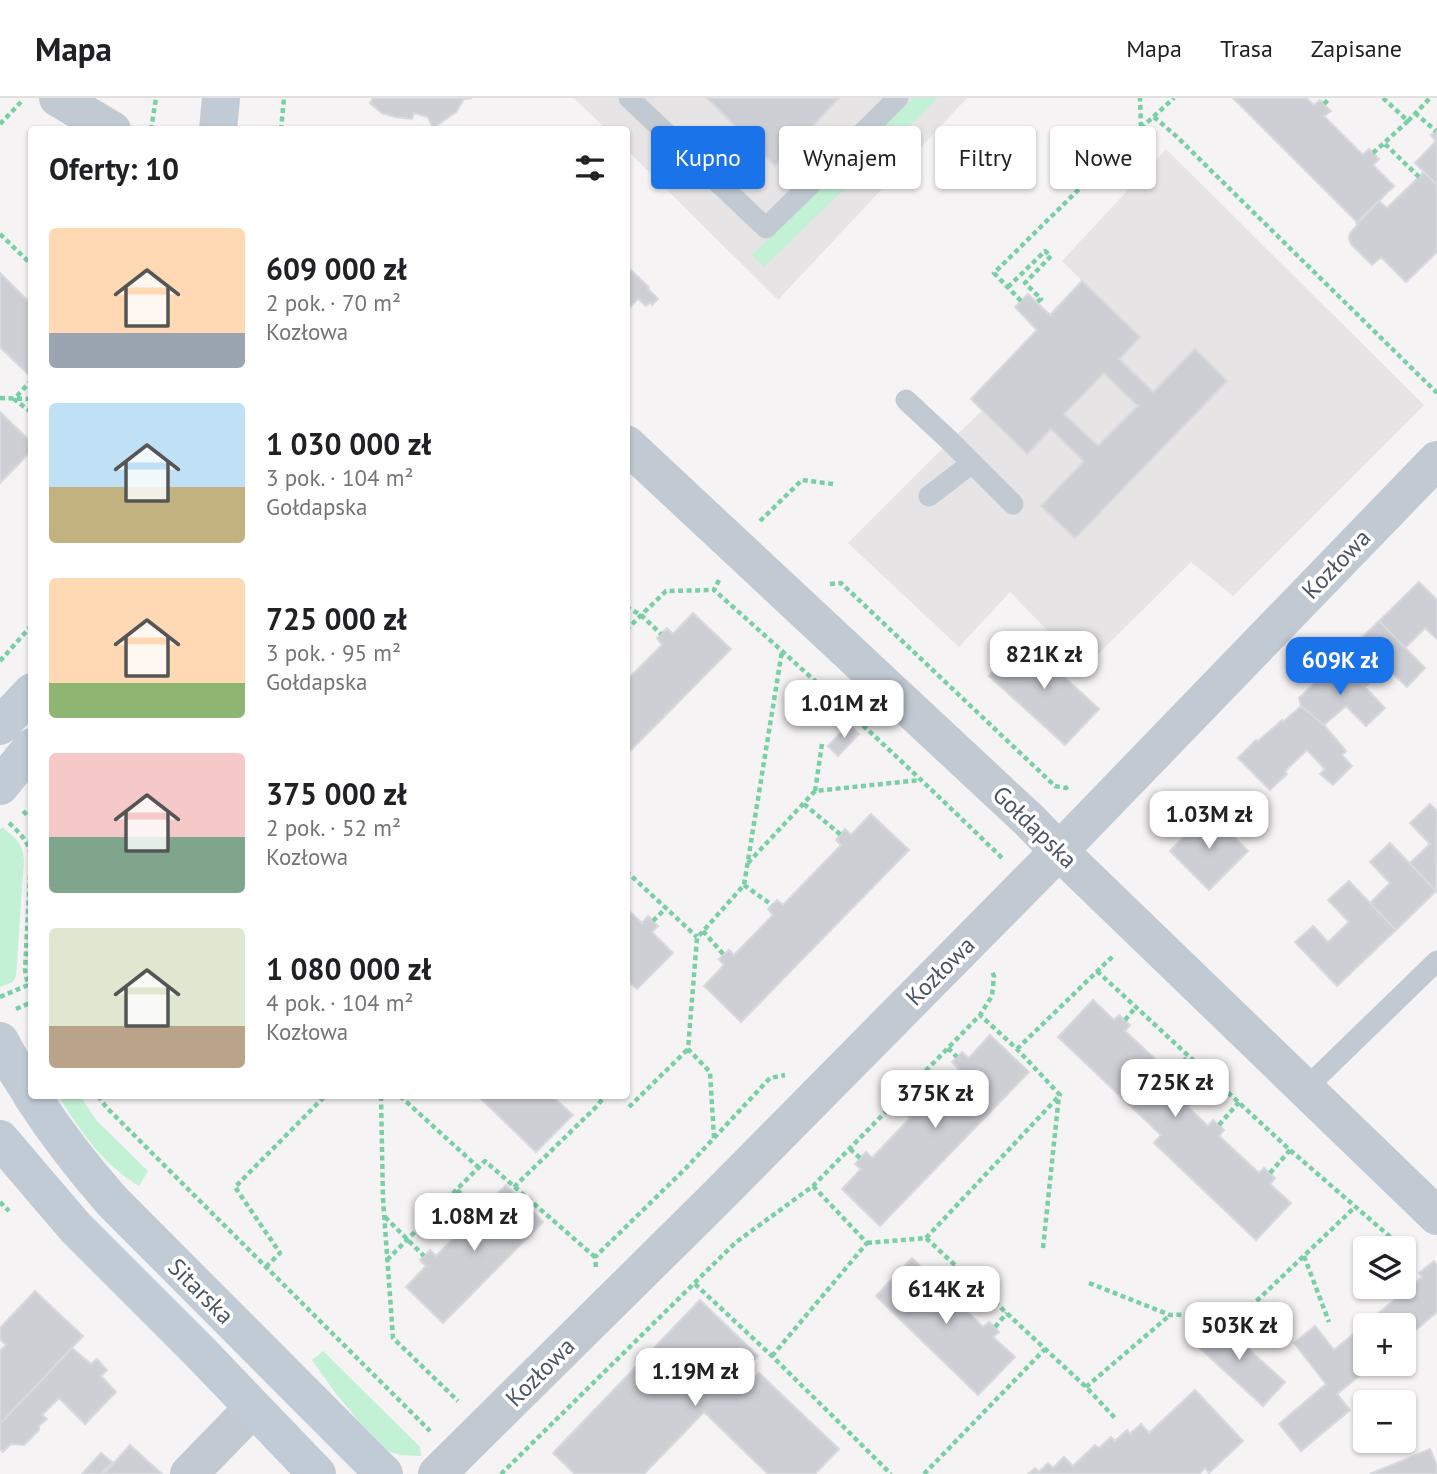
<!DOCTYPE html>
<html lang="pl">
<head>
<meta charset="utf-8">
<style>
	body { margin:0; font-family:"PT Sans",sans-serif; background:#f6f6f6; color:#202124; height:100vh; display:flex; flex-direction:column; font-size:26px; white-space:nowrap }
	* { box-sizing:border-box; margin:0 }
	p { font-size:23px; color:#757577 }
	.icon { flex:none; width:38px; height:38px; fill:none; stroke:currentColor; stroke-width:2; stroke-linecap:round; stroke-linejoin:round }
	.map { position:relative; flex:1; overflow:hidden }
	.sheet { position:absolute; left:28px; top:28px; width:602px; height:973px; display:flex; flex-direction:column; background:#fff; border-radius:7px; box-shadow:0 2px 5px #0004 }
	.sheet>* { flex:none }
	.top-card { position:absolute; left:651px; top:28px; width:665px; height:63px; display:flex; gap:14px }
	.buttons { position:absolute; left:1353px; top:1138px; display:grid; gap:14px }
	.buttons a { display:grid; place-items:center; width:63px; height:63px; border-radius:7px; background:#fff; box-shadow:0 2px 5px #0004; font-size:35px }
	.price { position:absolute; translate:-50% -60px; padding:0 16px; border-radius:14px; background:#fff; color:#222; font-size:23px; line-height:46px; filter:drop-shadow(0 2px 4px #0008) }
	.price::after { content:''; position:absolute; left:50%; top:42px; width:21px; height:16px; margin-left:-10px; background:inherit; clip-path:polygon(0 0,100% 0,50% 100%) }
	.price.active { background:#1a73e8; color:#fff }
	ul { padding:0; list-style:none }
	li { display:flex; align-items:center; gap:21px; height:175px; padding:0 21px }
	li span { display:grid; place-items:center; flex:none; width:196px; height:140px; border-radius:7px; color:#555 }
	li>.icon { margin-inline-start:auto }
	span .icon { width:84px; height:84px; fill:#fffc; stroke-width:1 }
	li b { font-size:30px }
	h2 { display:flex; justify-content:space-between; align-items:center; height:84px; padding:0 21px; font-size:30px }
	.pill { padding:0 24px; border-radius:7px; background:#fff; box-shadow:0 2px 5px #0004; font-size:24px; line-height:63px }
	.pill.active { background:#1a73e8; color:#fff }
	header { display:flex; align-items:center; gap:42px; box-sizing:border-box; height:98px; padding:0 35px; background:#fff; border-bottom:2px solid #e0e0e0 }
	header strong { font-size:33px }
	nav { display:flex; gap:38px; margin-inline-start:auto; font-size:24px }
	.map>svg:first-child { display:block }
</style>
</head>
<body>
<header>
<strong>Mapa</strong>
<nav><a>Mapa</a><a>Trasa</a><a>Zapisane</a></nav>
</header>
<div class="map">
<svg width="1437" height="1376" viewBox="0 0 1437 1376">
	<rect width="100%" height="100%" fill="#f5f3f3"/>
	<path fill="#e6e4e5" d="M574,0H967L778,202L627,52L626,32L606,31Z
		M1166,51L1424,307L1233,498L1191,464L1084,570L1010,494L959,549L848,445L950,343L982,313L971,301L1036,232L1015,209L1028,196L1051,217L1082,183L1062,163Z"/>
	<path fill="#c3f1d5" d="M913,0H938L764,169L752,157Z
		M2,729C16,741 22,743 24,762L16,878L13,884L0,889V732Z
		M58,998H80L97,1023L148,1073L139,1088C101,1065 82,1034 58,998Z
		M323,1253L420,1349L421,1358L400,1357L388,1353L361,1326L334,1293L312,1262Z"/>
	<path fill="#cdcfd5" stroke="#d7d9de" stroke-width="2" fill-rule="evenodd" d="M373,0H472L464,1L456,14L433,30L428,19L414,15L412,21L395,19L382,15L370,5Z
		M707,0H839L775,68Z
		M1233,0H1306L1314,7L1320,2L1331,13L1324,18L1363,57L1369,51L1379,61L1373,67L1394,88L1357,124Z
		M1437,31V87L1415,65L1436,43L1431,37Z
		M1424,74L1437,87V154L1406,184L1381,159L1372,167L1351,146L1349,140L1350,135L1358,126L1356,125H1358L1379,103L1387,110Z
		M626,168L649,189L648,191L658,201L652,207L650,204L646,208L638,201L628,211L626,209Z
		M0,175L32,207L31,279L0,249Z
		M1082,183L1140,239L1119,261L1153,294L1195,251L1227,283L1075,440L1041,408L1084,363L1051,331L1027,356L971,301L1037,232L1015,209L1028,196L1050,217ZM1104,275L1138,308L1098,348L1064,316Z
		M0,314L32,345V352L0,385Z
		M1419,484L1437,502V541L1425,530L1405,550L1379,523Z
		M693,515L731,551L626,657V583L662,547L657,540L667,530L673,536Z
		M1379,523L1425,570L1407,589L1386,569L1365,589L1339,562Z
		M1023,540L1034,551L1039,545L1050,555L1045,561L1099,611L1065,647L989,578Z
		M1339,562L1385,610L1366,628L1346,608L1324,627L1301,608L1299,600Z
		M1301,608L1324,627L1346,653L1342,657L1352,668L1333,687L1320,676L1325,671L1307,652L1285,673L1287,676L1270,692L1238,660L1256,642L1257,644L1282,622L1283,624Z
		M849,626L859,636L838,658L828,648Z
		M1430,706L1437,713L1436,793L1410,765L1430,746L1410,725Z
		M1209,713L1248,753L1209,792L1170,753Z
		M871,716L909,752L741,924L704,888L724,867L719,861L729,852L734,857L773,817L768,811L777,802L783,807L841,747L836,742L845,731L851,737Z
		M1390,745L1436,793L1396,832L1370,805L1390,785L1370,764Z
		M1349,783L1396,832L1337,888L1295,844L1313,828L1328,844L1349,824L1328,802Z
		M626,810L642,825L648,818L658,828L652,834L673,855L637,891L626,882Z
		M1093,902L1114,922L1119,917L1130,927L1125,933L1166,971L1172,965L1183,975L1177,982L1196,1001L1188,1009L1208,1028L1213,1022L1219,1027L1224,1032L1219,1038L1259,1075L1264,1070L1275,1080L1270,1086L1291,1105L1256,1142L1154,1045L1161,1037L1058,939Z
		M990,937L1029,974L880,1128L842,1091L861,1071L855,1066L866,1054L872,1060L910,1020L904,1014L914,1003L921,1010L959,971L952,964L962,954L969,960Z
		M478,998H552L573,1017L536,1054Z
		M506,1087L543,1124L443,1225L406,1189L426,1168L420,1162L430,1152L436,1158L475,1118L469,1112L479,1102L485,1108Z
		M912,1160L933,1181L938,1175L944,1181L949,1185L943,1190L983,1229L989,1224L995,1229L999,1234L993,1239L1015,1259L978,1297L876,1198Z
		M1434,1163L1437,1167V1214L1404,1242V1227H1365V1265H1375L1337,1296L1350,1312L1301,1353L1279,1326L1326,1286L1294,1245L1315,1228L1334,1252L1422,1179L1419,1175Z
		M35,1193L83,1238L0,1326V1253L6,1247L0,1241V1230Z
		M700,1202L758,1258L745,1272L753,1281L759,1275L839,1351L815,1376H768L704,1314L644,1376H575L553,1355Z
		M1214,1220L1285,1284L1263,1308L1193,1244Z
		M72,1250L91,1266L97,1261L107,1272L101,1278L116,1294L85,1326L59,1300L42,1317L47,1321L39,1328V1332L24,1347L11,1346L3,1354L0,1351V1326Z
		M1195,1292L1243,1343L1209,1375L1205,1370L1199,1376H1028L1035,1370L1039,1374L1048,1365L1053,1370L1064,1359L1073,1368L1095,1347L1099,1350L1111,1339L1115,1343L1127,1332L1130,1336L1141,1326L1149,1335Z
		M130,1347L162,1376H104Z
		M1430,1351L1437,1368V1376H1370Z
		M101,1355L112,1364L101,1376H82Z"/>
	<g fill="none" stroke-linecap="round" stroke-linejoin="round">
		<path stroke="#7ad0a6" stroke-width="4.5" stroke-dasharray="5 3.5" stroke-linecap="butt" d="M1383,0L1408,23L1384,45L1419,79
			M1324,6L1330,0
			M1415,15L1436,33
			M1154,19L1176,38L1437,295
			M1408,23L1430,0
			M0,26L21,4
			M1141,30L1174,0
			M151,32L156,0
			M281,32L284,0
			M1373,55L1384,45
			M0,136L32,167
			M1008,189L1045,153L1051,158L1025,185L1041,201L1037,204
			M1021,203L994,175L1141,30L1140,0
			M32,282L14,301L32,315
			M0,300L32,301
			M760,423L802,382L833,386
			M719,482L714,492C812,579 908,668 1002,760
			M830,486L841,485L1055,688L1066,690L1069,688
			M626,509L641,517L661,536
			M626,532L666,493L714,492
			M0,563L32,527
			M815,693L822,646
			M804,706L841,737
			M23,713L32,722
			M748,765L815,693L921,682
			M626,773L697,839
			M744,787L772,807
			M653,823L666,810
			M703,833L724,857
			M1097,873L1290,1052L1403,1150
			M0,899L28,887L25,872L31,757C28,743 19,734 8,724
			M16,911L32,904
			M1125,922L1136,909
			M948,950L957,959
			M1017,951L1114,857
			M1177,970L1189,958
			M98,998L107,1010L430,1333
			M381,998L383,1101L393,1240L458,1303
			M400,998L479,1070
			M900,1000L909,1009
			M629,1009L688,951
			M1219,1027L1239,1004
			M714,1040L710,974L688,951L697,840L744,787L782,553
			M850,1051L860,1060
			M1270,1075L1290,1052
			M514,1089L596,1009L605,998
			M457,1092L473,1108
			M0,1104L9,1113
			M385,1119L424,1158
			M926,1140L1060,997L1017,951L980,917
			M867,1145L926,1140L1086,1289L1115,1320
			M1043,1150L1059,997
			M1404,1150L1410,1155
			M1304,1158L1329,1224
			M387,1162L485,1063L595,1159
			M266,1169L280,1155L235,1089L325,998
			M596,1169L595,1159L686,1070L770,980L785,977
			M944,1181L955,1167
			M1089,1185L1170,1217L1244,1215L1355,1109
			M695,1186L772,1258L891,1376
			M995,1229L1007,1215
			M772,1258L867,1145L813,1088
			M1086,1289L1170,1217
			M501,1376L735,1145L813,1088L948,950L980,917L992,898L994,878L992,873
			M924,1376L1045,1251"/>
		<path stroke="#c1cad2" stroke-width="21" d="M629,0L766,130L898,0
			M906,302L950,343L1013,406
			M929,398L972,365
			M1306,990L1437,863"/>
		<path stroke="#c1cad2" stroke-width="38" d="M58,0L112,32
			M626,346L1031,724L1059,753L1437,1118
			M189,1376L253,1310
			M437,1376L716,1100L1059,753L1437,362"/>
		<path stroke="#c1cbd6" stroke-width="38" d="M218,32L221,0
			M0,628L32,594
			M0,688L32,649
			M0,943L16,972L32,997
			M32,998C56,1035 83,1070 112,1103L384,1376
			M0,1041L75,1129L199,1253L317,1376"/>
	</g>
	<g text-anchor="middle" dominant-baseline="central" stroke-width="7" stroke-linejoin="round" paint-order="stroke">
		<g font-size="24" fill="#4a5661" stroke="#fff">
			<text transform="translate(1336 466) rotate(-46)">Kozłowa</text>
			<text transform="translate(1035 729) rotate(44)">Gołdapska</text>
			<text transform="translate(940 873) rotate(-45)">Kozłowa</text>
			<text transform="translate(201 1193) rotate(45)">Sitarska</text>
			<text transform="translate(540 1274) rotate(-45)">Kozłowa</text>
		</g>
	</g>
</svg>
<div class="buttons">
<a><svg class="icon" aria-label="layers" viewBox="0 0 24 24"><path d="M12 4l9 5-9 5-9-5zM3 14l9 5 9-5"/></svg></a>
<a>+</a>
<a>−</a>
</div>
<b class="price" style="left:1044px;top:593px">821K zł</b>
<b class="price active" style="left:1340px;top:599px">609K zł</b>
<b class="price" style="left:844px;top:642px">1.01M zł</b>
<b class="price" style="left:1209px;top:753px">1.03M zł</b>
<b class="price" style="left:1175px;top:1021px">725K zł</b>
<b class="price" style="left:935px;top:1032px">375K zł</b>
<b class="price" style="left:474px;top:1155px">1.08M zł</b>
<b class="price" style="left:946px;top:1228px">614K zł</b>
<b class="price" style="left:1239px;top:1264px">503K zł</b>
<b class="price" style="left:695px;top:1310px">1.19M zł</b>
<div class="top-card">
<a class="pill active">Kupno</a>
<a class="pill">Wynajem</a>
<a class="pill">Filtry</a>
<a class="pill">Nowe</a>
</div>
<section class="sheet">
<h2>Oferty: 10<svg class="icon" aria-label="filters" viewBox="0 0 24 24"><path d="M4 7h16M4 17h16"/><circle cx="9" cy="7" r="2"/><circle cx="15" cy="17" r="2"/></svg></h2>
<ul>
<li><span style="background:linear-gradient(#ffd9b3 75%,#9aa5b1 0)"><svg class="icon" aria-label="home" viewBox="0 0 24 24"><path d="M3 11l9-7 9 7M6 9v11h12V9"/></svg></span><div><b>609 000 zł</b><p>2 pok. · 70 m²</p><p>Kozłowa</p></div></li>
<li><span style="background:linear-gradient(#bfe0f5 60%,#c2b280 0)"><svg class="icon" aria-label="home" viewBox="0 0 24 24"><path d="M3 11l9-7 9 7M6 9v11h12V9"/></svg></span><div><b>1 030 000 zł</b><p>3 pok. · 104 m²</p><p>Gołdapska</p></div></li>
<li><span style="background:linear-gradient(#ffd9b3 75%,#8fb573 0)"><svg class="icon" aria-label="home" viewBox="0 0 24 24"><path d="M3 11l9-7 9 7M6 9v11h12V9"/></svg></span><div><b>725 000 zł</b><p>3 pok. · 95 m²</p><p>Gołdapska</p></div></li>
<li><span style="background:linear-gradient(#f6c9c9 60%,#7fa58c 0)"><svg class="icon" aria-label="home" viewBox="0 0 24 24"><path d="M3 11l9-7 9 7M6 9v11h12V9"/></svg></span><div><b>375 000 zł</b><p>2 pok. · 52 m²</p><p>Kozłowa</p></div></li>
<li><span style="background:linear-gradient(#dfe7d0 70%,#b9a48a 0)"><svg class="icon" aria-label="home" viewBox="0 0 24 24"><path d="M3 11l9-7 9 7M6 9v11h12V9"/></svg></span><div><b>1 080 000 zł</b><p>4 pok. · 104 m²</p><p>Kozłowa</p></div></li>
</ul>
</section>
</div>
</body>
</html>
